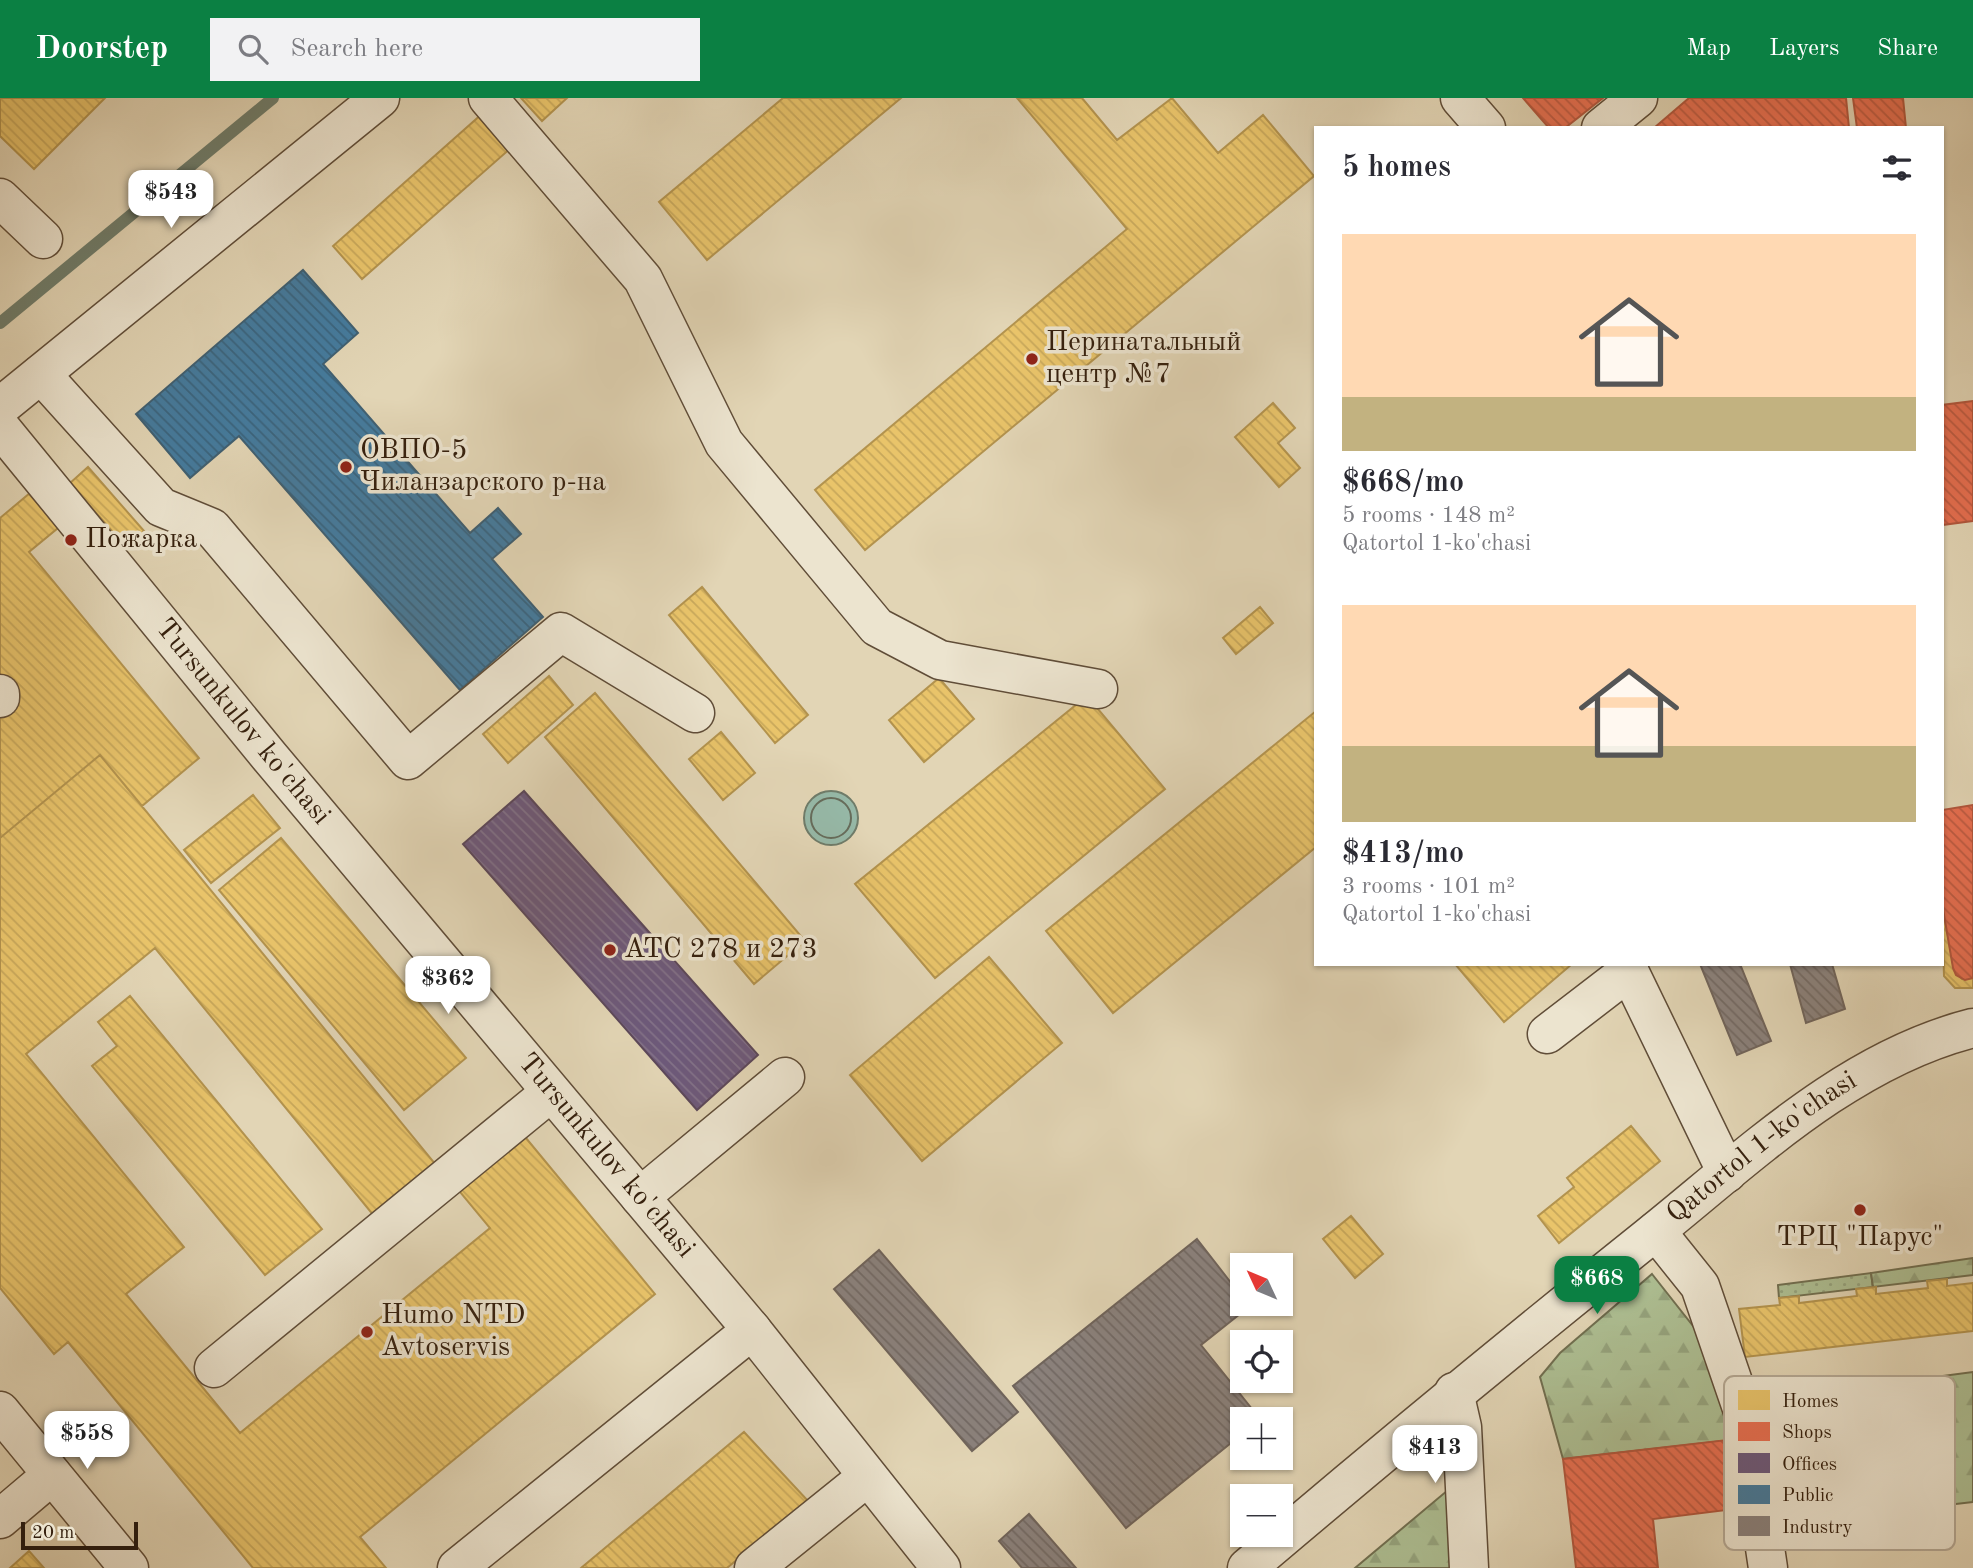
<!DOCTYPE html>
<html lang="en">
<head>
<meta charset="utf-8">
<style>
	body { margin:0; font-family:"Old Standard TT",serif; background:#f2f2f3; color:#2b2b33; height:100vh; display:flex; flex-direction:column; font-size:26px; white-space:nowrap }
	* { box-sizing:border-box; margin:0 }
	p { font-size:23px; color:#7c7c81 }
	.icon { flex:none; width:38px; height:38px; fill:none; stroke:currentColor; stroke-width:2; stroke-linecap:round; stroke-linejoin:round }
	.map { position:relative; flex:1; overflow:hidden }
	.sheet { position:absolute; left:1314px; top:28px; width:630px; height:840px; display:flex; flex-direction:column; background:#fff; border-radius:0px; box-shadow:0 2px 5px #0004 }
	.sheet>* { flex:none }
	.needle { width:46px; rotate:314deg }
	.fabs { position:absolute; left:1230px; top:1155px; display:grid; gap:14px }
	.fabs a { display:grid; place-items:center; width:63px; height:63px; border-radius:0px; background:#fff; box-shadow:0 2px 5px #0004; font-size:35px }
	.scale { position:absolute; left:21px; bottom:18px; width:117px; box-sizing:border-box; padding-left:7px; border:4px solid #35200e; border-top:0; font-size:19px; line-height:24px; white-space:nowrap; color:#35200e; -webkit-text-stroke:5px #ece4cf; paint-order:stroke }
	.price { position:absolute; translate:-50% -60px; padding:0 16px; border-radius:14px; background:#fff; color:#222; font-size:23px; line-height:46px; filter:drop-shadow(0 2px 4px #0008) }
	.price::after { content:''; position:absolute; left:50%; top:42px; width:21px; height:16px; margin-left:-10px; background:inherit; clip-path:polygon(0 0,100% 0,50% 100%) }
	.price.on { background:#0b8043; color:#fff }
	ul { padding:0; list-style:none }
	li { display:grid; align-content:center; gap:14px; height:371px; padding:0 28px }
	li span { display:grid; place-items:center; height:217px; border-radius:0px; color:#555 }
	li>.icon { margin-inline-start:auto }
	span .icon { width:126px; height:126px; fill:#fffc; stroke-width:1 }
	li b { font-size:30px }
	h2 { display:flex; justify-content:space-between; align-items:center; height:84px; padding:0 28px; font-size:30px }
	header { display:flex; align-items:center; gap:42px; box-sizing:border-box; height:98px; padding:0 35px; background:#0b8043; color:#fff }
	header strong { font-size:33px }
	nav { display:flex; gap:38px; margin-inline-start:auto; font-size:24px }
	.search { width:490px; height:63px; background:#f2f2f3; display:flex; align-items:center; gap:18px; box-sizing:border-box; padding:0 24px; border-radius:0px; color:#7c7c81; font-size:26px }
	.map>svg:first-child { display:block }
</style>
</head>
<body>
<header>
<strong>Doorstep</strong>
<div class="search"><svg class="icon" aria-label="search" viewBox="0 0 24 24"><circle cx="10" cy="10" r="6"/><path d="M15 15l6 6"/></svg>Search here</div>
<nav><a>Map</a><a>Layers</a><a>Share</a></nav>
</header>
<div class="map">
<svg width="1973" height="1470" viewBox="0 0 1973 1470">
	<defs>
		<pattern id="green-dots" width="8" height="8" patternUnits="userSpaceOnUse" patternTransform="scale(1.75)"><rect width="8" height="8" fill="#adbe92"/><path d="M2 2h.1M6 6h.1" fill="none" stroke="#95a37d" stroke-width="1.8" stroke-linecap="round"/></pattern>
		<pattern id="forest-firs" width="22" height="20" patternUnits="userSpaceOnUse" patternTransform="scale(1.75)"><rect width="22" height="20" fill="#adbe92"/><path d="M5 1l3.5 6h-7zM16 11l3.5 6h-7z" fill="#95a37d"/></pattern>
		<pattern id="homes-back-hatch" width="6" height="6" patternUnits="userSpaceOnUse" patternTransform="scale(1.75)"><rect width="6" height="6" fill="#e9c46a"/><path d="M-1 5l2 2M0 0l6 6M5-1l2 2" fill="none" stroke="#c8a85b"/></pattern>
		<pattern id="shops-back-hatch" width="6" height="6" patternUnits="userSpaceOnUse" patternTransform="scale(1.75)"><rect width="6" height="6" fill="#e76f51"/><path d="M-1 5l2 2M0 0l6 6M5-1l2 2" fill="none" stroke="#bc5b42"/></pattern>
		<pattern id="offices-back-hatch" width="6" height="6" patternUnits="userSpaceOnUse" patternTransform="scale(1.75)"><rect width="6" height="6" fill="#6d597a"/><path d="M-1 5l2 2M0 0l6 6M5-1l2 2" fill="none" stroke="#827289"/></pattern>
		<pattern id="public-back-hatch" width="6" height="6" patternUnits="userSpaceOnUse" patternTransform="scale(1.75)"><rect width="6" height="6" fill="#457b9d"/><path d="M-1 5l2 2M0 0l6 6M5-1l2 2" fill="none" stroke="#3a647e"/></pattern>
		<pattern id="industry-back-hatch" width="6" height="6" patternUnits="userSpaceOnUse" patternTransform="scale(1.75)"><rect width="6" height="6" fill="#8a817c"/><path d="M-1 5l2 2M0 0l6 6M5-1l2 2" fill="none" stroke="#726964"/></pattern>
	</defs>
	<rect width="100%" height="100%" fill="#e2d5b5"/>
	<filter id="stains"><feTurbulence type="fractalNoise" baseFrequency=".00286" numOctaves="4"/><feColorMatrix values="0 0 0 0 .2 0 0 0 0 .09 0 0 0 0 .02 0 0 0 .5 -.17"/></filter>
	<radialGradient id="worn" r=".72"><stop offset=".6" stop-color="#630" stop-opacity="0"/><stop offset="1" stop-color="#630" stop-opacity=".3"/></radialGradient>
	<path fill="url(#green-dots)" stroke="#716f50" stroke-width="2" d="M1871,1175L1873,1189L1779,1200L1778,1187Z"/>
	<path fill="url(#forest-firs)" stroke="#716f50" stroke-width="2" d="M1973,1160V1177L1873,1189L1871,1175Z
		M1652,1176L1731,1276L1761,1302L1973,1274V1404L1853,1418L1838,1330L1563,1361L1540,1279L1560,1255Z
		M1448,1392L1450,1470H1355Z"/>
	<path fill="#96b9a8" stroke="#6f7c6a" stroke-width="2" d="M804 720a27 27 0 1 1 54 0a27 27 0 1 1-54 0Z"/>
	<path fill="url(#homes-back-hatch)" stroke="#b3934e" stroke-width="2" d="M0,0H105L34,71L0,38Z
		M521,0H567L542,23Z
		M783,0H901L707,162L659,104Z
		M1017,0H1082L1117,42L1172,0L1218,55L1263,17L1314,78L865,452L815,392L1127,131Z
		M483,15L512,49L362,181L333,148Z
		M1273,305L1295,330L1278,345L1300,370L1279,389L1235,339Z
		M88,369L144,433L126,449L70,385Z
		M30,395L58,430L29,454L199,660L142,708L100,657L0,740V420Z
		M702,489L808,617L775,645L669,517Z
		M1260,509L1273,525L1236,556L1223,540Z
		M549,578L573,607L508,665L483,636Z
		M939,580L974,621L924,664L889,622Z
		M595,595L805,843L754,886L545,639Z
		M1087,598L1165,691L935,880L855,786Z
		M1316,613V749L1113,915L1046,833Z
		M721,634L755,675L723,702L689,661Z
		M100,657L441,1073L379,1124L155,850L26,956L184,1149L126,1196L240,1335L490,1130L455,1088L521,1034L655,1196L360,1439L386,1470H253L68,1244L54,1256L0,1190V740Z
		M253,697L280,730L211,785L184,752Z
		M281,740L466,960L404,1012L219,792Z
		M1942,805L1954,872L1962,881L1973,880V890H1955L1944,878Z
		M989,859L1062,945L922,1063L850,977Z
		M1455,866H1572L1504,924Z
		M130,898L322,1131L265,1177L92,968L117,948L98,924Z
		M1631,1028L1660,1063L1559,1145L1538,1118L1574,1089L1567,1080Z
		M1351,1118L1383,1156L1355,1180L1323,1141Z
		M1947,1181V1188L1973,1185V1233L1745,1259L1739,1211L1780,1207L1779,1200L1799,1198V1205L1857,1198L1856,1191L1876,1189V1196L1928,1190L1927,1183Z
		M744,1334L808,1403L727,1470H581Z
		M29,1453L44,1470H10Z"/>
	<path fill="url(#shops-back-hatch)" stroke="#b2573d" stroke-width="2" d="M1523,0H1603L1565,30H1549Z
		M1689,0H1846L1849,30H1654Z
		M1853,0H1903L1906,30H1857Z
		M1973,303V423L1942,427V307Z
		M1973,707V880L1965,882L1956,877L1953,870L1942,805V712Z
		M1727,1342L1735,1411L1653,1421L1658,1470H1576L1563,1361Z"/>
	<path fill="url(#offices-back-hatch)" stroke="#5c485a" stroke-width="2" d="M524,693L758,957L697,1012L463,746Z"/>
	<path fill="url(#public-back-hatch)" stroke="#406072" stroke-width="2" d="M303,172L358,235L323,266L470,435L498,410L521,436L492,461L543,519L460,592L239,338L190,380L136,316Z"/>
	<path fill="url(#industry-back-hatch)" stroke="#70645b" stroke-width="2" d="M1700,866H1740L1771,943L1737,957Z
		M1790,866H1832L1845,911L1806,925Z
		M1197,1141L1242,1199V1206L1250,1208L1201,1247L1260,1321H1242V1336L1126,1430L1013,1288Z
		M879,1152L1018,1314L972,1353L834,1191Z
		M1029,1416L1076,1470H1022L999,1443Z"/>
	<g fill="none" stroke-linecap="round" stroke-linejoin="round">
		<path stroke="#666c5b" stroke-width="2" d="M811 720a20 20 0 1 1 40 0a20 20 0 1 1-40 0Z"/>
		<path stroke="#6f7c6a" stroke-width="12" d="M0,225L273,0"/>
		<g stroke="#604d38" stroke-width="41">
			<g id="minor">
				<path d="M488,0L643,181L724,345L877,529L940,562L1098,591"/>
				<path d="M1460,0L1486,30"/>
				<path d="M1601,30L1638,0"/>
				<path d="M0,100L43,141"/>
				<path d="M41,276L161,409L212,430L408,662L561,534L695,615"/>
				<path d="M0,309L380,0"/>
				<path id="s1" d="M0,329L269,658L752,1232L941,1470"/>
				<path d="M0,596V600"/>
				<path d="M1629,866V873L1727,1075"/>
				<path d="M1547,936L1629,873"/>
				<path d="M640,1099L785,979"/>
				<path d="M1656,1133L1700,1188L1746,1322L1768,1470"/>
				<path d="M214,1270L551,994"/>
				<path d="M1454,1294L1462,1329L1469,1470"/>
				<path d="M0,1313L129,1470"/>
				<path d="M0,1421L52,1377"/>
				<path d="M457,1470L752,1232"/>
				<path d="M754,1470L867,1379"/>
				<path id="s2" d="M1247,1470C1379,1358 1512,1248 1647,1140C1746,1061 1846,962 1973,930"/>
			</g>
		</g>
		<use href="#minor" stroke="#ece4cf" stroke-width="38"/>
	</g>
	<g fill="#8f2418" stroke="#ece4cf" stroke-width="2.5">
		<circle cx="1032" cy="261" r="7"/>
		<circle cx="346" cy="369" r="7"/>
		<circle cx="71" cy="442" r="7"/>
		<circle cx="610" cy="852" r="7"/>
		<circle cx="1860" cy="1112" r="7"/>
		<circle cx="367" cy="1234" r="7"/>
	</g>
	<g text-anchor="middle" dominant-baseline="central" stroke-width="7" stroke-linejoin="round" paint-order="stroke">
		<g font-size="28" fill="#35200e" stroke="#ece4cf" text-anchor="start">
			<text x="1046" y="245">Перинатальный<tspan x="1046" dy="32">центр №7</tspan></text>
			<text x="360" y="353">ОВПО-5<tspan x="360" dy="32">Чиланзарского р-на</tspan></text>
			<text x="85" y="442">Пожарка</text>
			<text x="624" y="852">АТС 278 и 273</text>
			<text x="1860" y="1140" text-anchor="middle">ТРЦ "Парус"</text>
			<text x="381" y="1218">Humo NTD<tspan x="381" dy="32">Avtoservis</tspan></text>
		</g>
		<g font-size="28" fill="#35200e" stroke="#ece4cf">
			<text stroke="none"><textPath href="#s1" startOffset="382">Tursunkulov ko'chasi</textPath></text>
			<text stroke="none"><textPath href="#s2" startOffset="665">Qatortol 1-ko'chasi</textPath></text>
			<text stroke="none"><textPath href="#s1" startOffset="948">Tursunkulov ko'chasi</textPath></text>
		</g>
	</g>
	<rect x="1724" y="1278" width="231" height="174" rx="10" fill="#ece4cf" stroke="#b5a995" stroke-width="2"/>
	<rect x="1738" y="1292" width="32" height="20" fill="#e9c46a"/>
	<rect x="1738" y="1324" width="32" height="19" fill="#e76f51"/>
	<rect x="1738" y="1355" width="32" height="20" fill="#6d597a"/>
	<rect x="1738" y="1387" width="32" height="19" fill="#457b9d"/>
	<rect x="1738" y="1418" width="32" height="20" fill="#8a817c"/>
	<g font-size="19" fill="#35200e">
		<text x="1782" y="1309">Homes</text>
		<text x="1782" y="1340">Shops</text>
		<text x="1782" y="1372">Offices</text>
		<text x="1782" y="1403">Public</text>
		<text x="1782" y="1435">Industry</text>
	</g>
	<rect width="100%" height="100%" filter="url(#stains)"/>
	<rect width="100%" height="100%" fill="url(#worn)"/>
</svg>
<div class="fabs">
<a><svg class="needle" viewBox="-14 -14 28 28"><path d="M0-13l5 13h-10z" fill="#e53935"/><path d="M0 13l5-13h-10z" fill="#7c7c81"/></svg></a>
<a><svg class="icon" aria-label="locate" viewBox="0 0 24 24"><circle cx="12" cy="12" r="6"/><path d="M12 2v4M12 18v4M2 12h4M18 12h4"/></svg></a>
<a>+</a>
<a>−</a>
</div>
<div class="scale">20 m</div>
<b class="price" style="left:171px;top:132px">$543</b>
<b class="price" style="left:448px;top:918px">$362</b>
<b class="price on" style="left:1597px;top:1218px">$668</b>
<b class="price" style="left:87px;top:1373px">$558</b>
<b class="price" style="left:1435px;top:1387px">$413</b>
<section class="sheet">
<h2>5 homes<svg class="icon" aria-label="filters" viewBox="0 0 24 24"><path d="M4 7h16M4 17h16"/><circle cx="9" cy="7" r="2"/><circle cx="15" cy="17" r="2"/></svg></h2>
<ul>
<li><span style="background:linear-gradient(#ffd9b3 75%,#c2b280 0)"><svg class="icon" aria-label="home" viewBox="0 0 24 24"><path d="M3 11l9-7 9 7M6 9v11h12V9"/></svg></span><div><b>$668/mo</b><p>5 rooms · 148 m²</p><p>Qatortol 1-ko'chasi</p></div></li>
<li><span style="background:linear-gradient(#ffd9b3 65%,#c2b280 0)"><svg class="icon" aria-label="home" viewBox="0 0 24 24"><path d="M3 11l9-7 9 7M6 9v11h12V9"/></svg></span><div><b>$413/mo</b><p>3 rooms · 101 m²</p><p>Qatortol 1-ko'chasi</p></div></li>
</ul>
</section>
</div>
</body>
</html>
